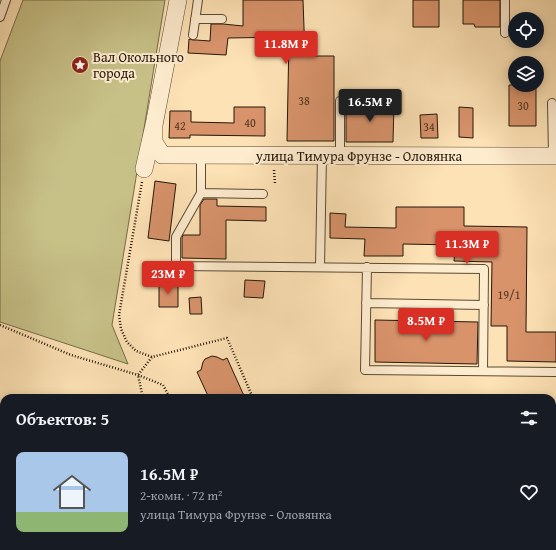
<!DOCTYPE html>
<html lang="ru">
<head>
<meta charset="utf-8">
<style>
	body { margin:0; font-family:"Gentium Book Plus",serif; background:#242831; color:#f1f3f6; height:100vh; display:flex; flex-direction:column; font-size:15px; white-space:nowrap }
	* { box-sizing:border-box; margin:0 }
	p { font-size:13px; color:#9ea1a6 }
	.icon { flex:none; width:22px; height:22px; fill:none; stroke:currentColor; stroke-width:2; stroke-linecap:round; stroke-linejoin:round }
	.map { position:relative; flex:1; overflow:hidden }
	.sheet { position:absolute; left:0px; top:394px; width:556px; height:156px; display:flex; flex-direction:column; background:#171b24; border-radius:12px 12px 0 0; box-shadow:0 2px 10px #0003 }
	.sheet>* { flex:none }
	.tools { position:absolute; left:508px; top:12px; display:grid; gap:8px }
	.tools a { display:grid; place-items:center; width:36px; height:36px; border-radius:50%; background:#171b24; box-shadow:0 2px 10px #0003; font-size:20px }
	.price { position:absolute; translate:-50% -34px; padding:0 9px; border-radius:4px; background:#d93025; color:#fff; font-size:13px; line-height:26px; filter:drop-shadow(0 1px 2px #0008) }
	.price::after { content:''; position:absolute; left:50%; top:24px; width:12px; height:9px; margin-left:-6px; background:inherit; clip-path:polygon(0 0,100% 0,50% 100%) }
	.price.selected { background:#222; color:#fff }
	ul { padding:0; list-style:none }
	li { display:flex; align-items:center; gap:12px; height:100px; padding:0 16px }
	li span { display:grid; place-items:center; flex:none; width:112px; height:80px; border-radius:8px; color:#555 }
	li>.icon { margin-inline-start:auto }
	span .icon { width:48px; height:48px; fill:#fffc; stroke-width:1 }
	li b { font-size:17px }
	h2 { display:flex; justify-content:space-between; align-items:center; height:48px; padding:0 16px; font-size:17px }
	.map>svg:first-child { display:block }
</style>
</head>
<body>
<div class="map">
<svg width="556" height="550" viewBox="0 0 556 550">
	<rect width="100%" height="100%" fill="#fde2b5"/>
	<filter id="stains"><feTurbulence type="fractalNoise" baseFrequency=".005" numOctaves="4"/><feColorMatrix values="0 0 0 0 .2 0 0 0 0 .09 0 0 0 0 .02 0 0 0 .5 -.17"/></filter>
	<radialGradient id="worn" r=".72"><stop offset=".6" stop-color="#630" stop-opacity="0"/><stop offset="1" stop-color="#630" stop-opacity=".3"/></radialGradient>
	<path fill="#c7c188" stroke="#756c49" d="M23,0H165L112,325L128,364L0,322V61Z"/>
	<path fill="#a1bcb4" stroke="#6f7a70" d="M0,418L4,420V546H192L194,550H0Z
		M556,529V550H355L379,546H552V530Z"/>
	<path fill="#d8936b" stroke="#23170a" d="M243,0H303L305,56H334V141H287L289,37L228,38L226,55L188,53L189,39L193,40H196L210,41L211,24H223L243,26Z
		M413,0H439V27H413Z
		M463,0H500V27H475L474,24H463Z
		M509,85H536V126H509Z
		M346,104H394L393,142H346Z
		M234,107H265V136L190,135V138H169L170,111H191V122L234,123Z
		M459,107L473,108V138L459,137Z
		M437,114L438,138H421L420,115Z
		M155,181L176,184L169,241L148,238Z
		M204,199H217V206L266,207V221L226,220V259L182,258V238L183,235H200V205Z
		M396,207H464V226L527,227L526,332H556V362L507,361V326H491L492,262L454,261L455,245L403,244V256H364L365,239L330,238V213L346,214L345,227L396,228Z
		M245,280L265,281L263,298L244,297Z
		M159,283H178V307H159Z
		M201,297L202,314H190L189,298Z
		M375,320L478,322L477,364L375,362Z
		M212,356L217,357L223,360L227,358L245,398H209L197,372L201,370L203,362L205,359Z"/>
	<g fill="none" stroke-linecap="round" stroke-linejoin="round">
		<g stroke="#5a4a35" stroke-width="10">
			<path id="service" d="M0,17L6,0
				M195,19H222
				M505,33V0
				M193,35L198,0
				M552,103L553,156
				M201,155V193L263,194
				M340,156V101
				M201,193L176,237V266L484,269L483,371
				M320,267L322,155
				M367,267L365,370L556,372
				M366,303L484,305"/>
		</g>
		<g stroke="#5a4a35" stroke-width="18">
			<path id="minor" d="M154,125V142L162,155L556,156
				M144,169L154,125L178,0"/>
		</g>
		<path stroke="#23170a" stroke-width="2.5" stroke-dasharray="1 2" stroke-linecap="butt" d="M274,170L275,184
			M142,182L119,315L121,329L127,342L136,351L152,357L227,338L253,398
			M0,325L71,355L138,375L163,385L170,398
			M143,398L138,375L152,357
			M552,425H556
			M552,442H556
			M552,468H556
			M552,497H556
			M552,520H556
			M203,546L206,550
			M342,546V550
			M312,550L334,546"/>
		<use href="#service" stroke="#feeccf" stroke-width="8"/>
		<use href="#minor" stroke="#feeccf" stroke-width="17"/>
	</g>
	<defs>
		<g id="sight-disc" transform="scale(0.9)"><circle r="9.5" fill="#8f2418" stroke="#feeccf"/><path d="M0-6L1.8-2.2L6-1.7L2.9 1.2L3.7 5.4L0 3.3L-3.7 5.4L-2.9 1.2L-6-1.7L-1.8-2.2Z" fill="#fff"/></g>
	</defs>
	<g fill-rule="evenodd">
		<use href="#sight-disc" x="80" y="65"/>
	</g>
	<g text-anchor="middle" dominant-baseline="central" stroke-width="4" stroke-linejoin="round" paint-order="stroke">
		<g font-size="12" fill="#503622">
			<text x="304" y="100">38</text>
			<text x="523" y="105">30</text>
			<text x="250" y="122">40</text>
			<text x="180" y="125">42</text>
			<text x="429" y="126">34</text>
			<text x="509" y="294">19/1</text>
		</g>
		<g font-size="14" fill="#23170a" stroke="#feeccf" text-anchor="start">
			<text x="93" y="57">Вал Окольного<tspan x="93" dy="16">города</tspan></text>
		</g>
		<g font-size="14" fill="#23170a" stroke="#feeccf">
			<text x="359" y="156">улица Тимура Фрунзе - Оловянка</text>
		</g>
	</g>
	<rect width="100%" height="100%" filter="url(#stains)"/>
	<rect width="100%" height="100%" fill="url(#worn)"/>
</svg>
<div class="tools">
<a><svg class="icon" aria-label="locate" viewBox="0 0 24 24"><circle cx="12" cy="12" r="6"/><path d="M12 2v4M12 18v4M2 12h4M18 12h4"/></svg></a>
<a><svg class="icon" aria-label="layers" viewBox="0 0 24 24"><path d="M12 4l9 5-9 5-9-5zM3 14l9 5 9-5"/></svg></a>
</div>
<b class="price" style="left:286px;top:65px">11.8M ₽</b>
<b class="price selected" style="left:370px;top:123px">16.5M ₽</b>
<b class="price" style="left:467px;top:265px">11.3M ₽</b>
<b class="price" style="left:168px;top:295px">23M ₽</b>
<b class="price" style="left:426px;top:342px">8.5M ₽</b>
<section class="sheet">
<h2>Объектов: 5<svg class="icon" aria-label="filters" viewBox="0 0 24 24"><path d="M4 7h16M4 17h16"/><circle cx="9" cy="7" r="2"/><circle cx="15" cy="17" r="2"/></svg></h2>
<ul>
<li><span style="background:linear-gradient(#a9c7e8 75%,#8fb573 0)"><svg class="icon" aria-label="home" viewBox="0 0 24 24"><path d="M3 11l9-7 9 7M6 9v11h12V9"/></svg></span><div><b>16.5M ₽</b><p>2-комн. · 72 m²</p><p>улица Тимура Фрунзе - Оловянка</p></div><svg class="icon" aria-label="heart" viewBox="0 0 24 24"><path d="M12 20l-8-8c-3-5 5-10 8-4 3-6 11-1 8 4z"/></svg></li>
</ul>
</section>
</div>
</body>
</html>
